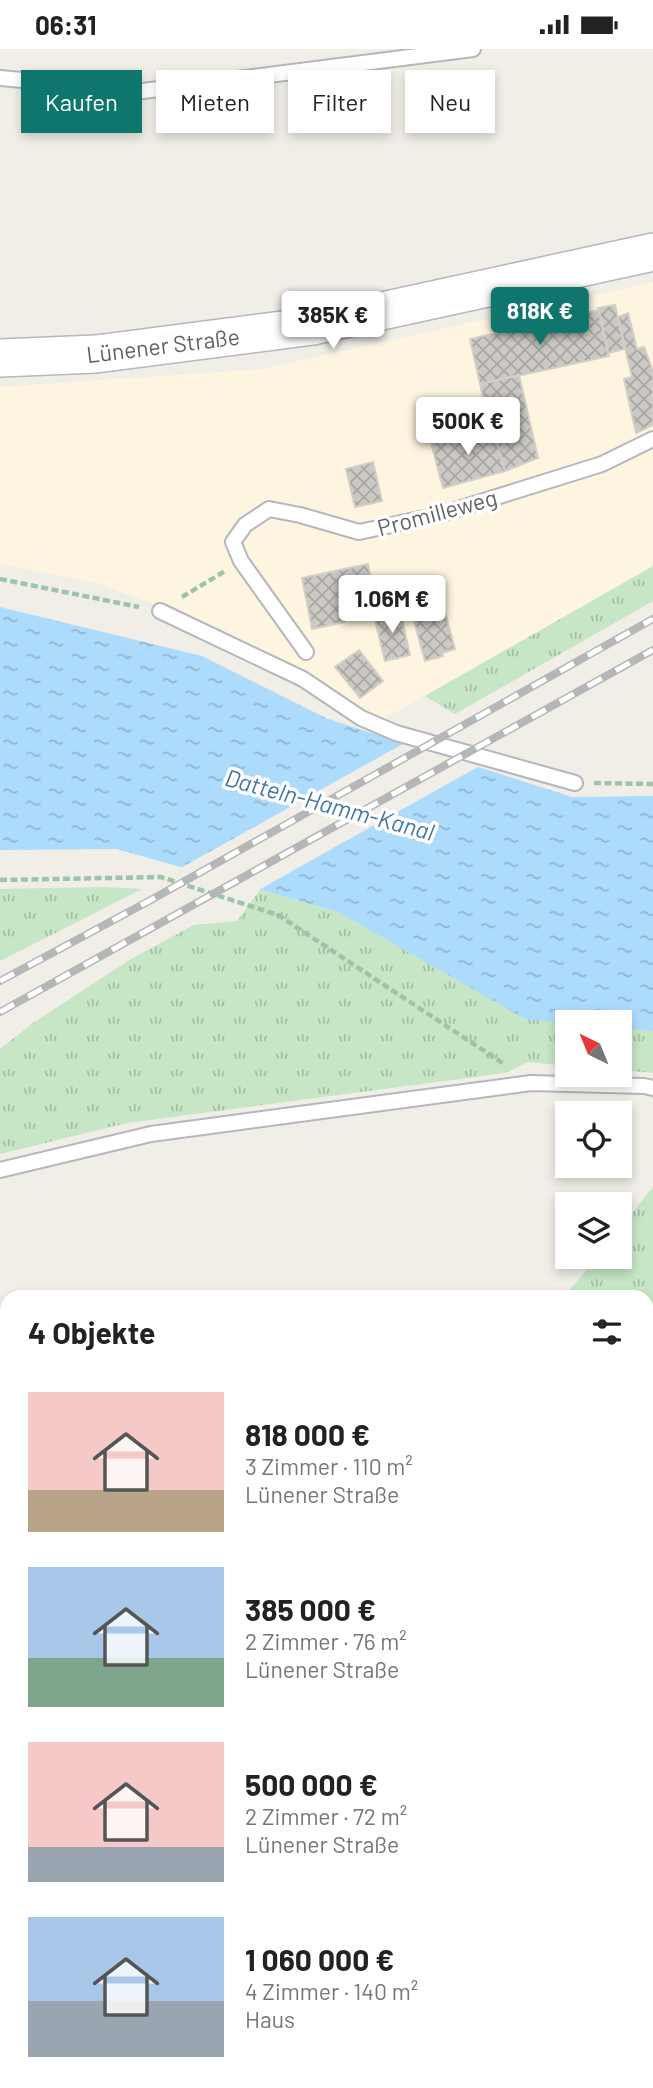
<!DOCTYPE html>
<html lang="de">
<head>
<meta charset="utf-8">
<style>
	body { margin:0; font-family:Barlow,sans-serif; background:#f2f2f2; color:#222; height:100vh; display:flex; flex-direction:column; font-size:26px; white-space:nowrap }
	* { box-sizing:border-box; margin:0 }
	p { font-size:23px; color:#767676 }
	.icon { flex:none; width:38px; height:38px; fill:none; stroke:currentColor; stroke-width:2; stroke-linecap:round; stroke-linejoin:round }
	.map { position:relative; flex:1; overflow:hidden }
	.sheet { position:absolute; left:0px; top:1241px; width:654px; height:800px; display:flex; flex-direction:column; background:#fff; border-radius:21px 21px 0 0; box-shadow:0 4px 10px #0003 }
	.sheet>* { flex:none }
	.top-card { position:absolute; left:21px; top:21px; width:612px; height:63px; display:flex; gap:14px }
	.needle { width:46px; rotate:317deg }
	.tools { position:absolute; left:555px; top:961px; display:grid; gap:14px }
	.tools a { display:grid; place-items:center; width:77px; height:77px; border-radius:0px; background:#fff; box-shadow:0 4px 10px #0003; font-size:35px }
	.price { position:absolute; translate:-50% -60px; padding:0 16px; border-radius:7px; background:#fff; color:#222; font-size:23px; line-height:46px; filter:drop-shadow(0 2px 4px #0008) }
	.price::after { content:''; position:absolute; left:50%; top:42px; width:21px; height:16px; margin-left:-10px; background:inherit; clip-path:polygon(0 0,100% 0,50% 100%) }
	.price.on { background:#0f766e; color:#fff }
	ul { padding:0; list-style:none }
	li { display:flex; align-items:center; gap:21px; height:175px; padding:0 28px }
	li span { display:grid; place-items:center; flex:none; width:196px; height:140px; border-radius:0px; color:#555 }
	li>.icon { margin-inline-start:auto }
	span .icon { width:84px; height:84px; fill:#fffc; stroke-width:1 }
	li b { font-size:30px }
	h2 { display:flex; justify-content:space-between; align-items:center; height:84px; padding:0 28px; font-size:30px }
	.tag { padding:0 24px; border-radius:0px; background:#fff; box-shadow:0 4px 10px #0003; font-size:24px; line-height:63px }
	.tag.on { background:#0f766e; color:#fff }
	.status { display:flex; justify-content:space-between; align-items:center; height:49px; padding:0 35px; background:#fff; direction:ltr }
	.status svg { height:19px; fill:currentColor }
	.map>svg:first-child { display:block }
</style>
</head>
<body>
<div class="status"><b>06:31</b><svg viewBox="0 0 49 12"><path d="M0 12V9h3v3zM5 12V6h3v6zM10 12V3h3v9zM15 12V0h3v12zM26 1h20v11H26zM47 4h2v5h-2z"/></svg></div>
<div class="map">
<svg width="653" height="2039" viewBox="0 0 653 2039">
	<defs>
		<pattern id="grass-tufts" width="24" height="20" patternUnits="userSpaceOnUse" patternTransform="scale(1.75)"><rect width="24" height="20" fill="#c6e6c5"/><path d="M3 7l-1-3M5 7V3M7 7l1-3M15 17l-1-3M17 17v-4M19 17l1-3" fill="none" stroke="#a4bea4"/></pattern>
		<pattern id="water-ripples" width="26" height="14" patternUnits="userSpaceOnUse" patternTransform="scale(1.75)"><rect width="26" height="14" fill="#acdbfb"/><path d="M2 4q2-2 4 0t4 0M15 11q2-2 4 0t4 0" fill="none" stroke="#8fb5cf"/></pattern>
		<pattern id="building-cross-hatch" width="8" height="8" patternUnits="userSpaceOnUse" patternTransform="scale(1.75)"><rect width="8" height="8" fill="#ccc9c4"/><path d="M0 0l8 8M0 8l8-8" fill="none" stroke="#a9a7a3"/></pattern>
	</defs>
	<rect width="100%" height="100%" fill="#f0eee7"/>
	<path fill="#fdf5e0" d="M653,233V517L382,671L220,579L96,534L0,515V338L262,320Z"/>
	<path fill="url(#grass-tufts)" d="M653,517V552L455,665L425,647Z
		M104,838L142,840L0,912V840Z
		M260,841L338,863L525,970L567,974V1017L528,1013L505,1024L127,1074L0,1105V1000L33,974L131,910L194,876L237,872Z
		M620,979L653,982V1024L620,1021Z
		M653,1138V1552L648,1561V1248H564L597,1208H620V1179Z
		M225,2034H370L367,2039H222Z"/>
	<path fill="url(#water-ripples)" d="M0,558L202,607L328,670L572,748L653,747V982L620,979V973L567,974L525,970L338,863L117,800L0,801Z"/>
	<path fill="#f0eee7" d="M408,692L483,715L255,843L177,821Z"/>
	<path fill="url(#building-cross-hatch)" stroke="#d4cfc6" stroke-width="2" d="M615,256L625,300L608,304L598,259Z
		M599,261L609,307L480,335L470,290Z
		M628,264L637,300L644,298L653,322V376L636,384L624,330L632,328L618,268Z
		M519,326L538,409L505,422L492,377L490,378L480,335Z
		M492,377L505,422L443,439L431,394Z
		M373,413L382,452L355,458L346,420Z
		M368,515L375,549L342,556L345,573L312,580L302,529Z
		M444,559L455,600L442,604L443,607L425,612L413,568Z
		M400,561L410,606L385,612L374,567Z
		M359,601L383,632L360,649L335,618Z"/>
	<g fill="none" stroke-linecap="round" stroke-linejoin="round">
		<g stroke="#b4b7bb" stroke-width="18">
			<path id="service" d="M0,29L143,42L473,0
				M160,562L303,630L361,669L396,684L575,734
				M306,603L241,512L233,493L245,476L269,460L300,466L359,483L439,466L602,415L653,390
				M0,1121L151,1085L531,1034L644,1037L653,1039"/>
		</g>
		<g stroke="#b4b7bb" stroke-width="40">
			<path id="tertiary" d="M0,309L96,305L313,277L653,203"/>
		</g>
		<path stroke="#9dc4a8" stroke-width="4.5" stroke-dasharray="7 3.5" stroke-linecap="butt" d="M0,530L139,558
			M182,548L225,522
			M594,734L653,735
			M0,831L161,828L278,866L504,1015"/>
		<use href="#service" stroke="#fff" stroke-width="14"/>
		<use href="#tertiary" stroke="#fff" stroke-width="37"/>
		<g stroke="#b5b6b7" stroke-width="8">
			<path id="rail" d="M0,932L149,852L653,570
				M0,963L653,601"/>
		</g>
		<use href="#rail" stroke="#fff" stroke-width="5" stroke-dasharray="16" stroke-linecap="butt"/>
	</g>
	<g text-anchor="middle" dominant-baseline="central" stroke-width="7" stroke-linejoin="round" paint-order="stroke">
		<g font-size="23" fill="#5f6267" stroke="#fff">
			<text transform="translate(163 296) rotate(-7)">Lünener Straße</text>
			<text transform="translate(437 463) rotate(-15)">Promilleweg</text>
		</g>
		<g font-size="24" font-style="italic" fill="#4577a5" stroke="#fff">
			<text transform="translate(330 755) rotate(15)">Datteln-Hamm-Kanal</text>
		</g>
	</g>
</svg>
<div class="tools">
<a><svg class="needle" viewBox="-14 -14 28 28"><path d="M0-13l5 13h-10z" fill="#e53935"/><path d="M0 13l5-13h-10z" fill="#767676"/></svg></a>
<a><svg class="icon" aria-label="locate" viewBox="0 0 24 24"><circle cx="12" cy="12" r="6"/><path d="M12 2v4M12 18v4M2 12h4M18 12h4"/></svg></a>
<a><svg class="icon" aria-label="layers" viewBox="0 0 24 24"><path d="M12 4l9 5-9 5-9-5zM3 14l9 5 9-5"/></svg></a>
</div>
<b class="price on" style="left:540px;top:298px">818K €</b>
<b class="price" style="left:333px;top:302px">385K €</b>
<b class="price" style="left:468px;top:408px">500K €</b>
<b class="price" style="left:392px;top:586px">1.06M €</b>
<div class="top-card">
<a class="tag on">Kaufen</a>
<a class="tag">Mieten</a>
<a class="tag">Filter</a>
<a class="tag">Neu</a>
</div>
<section class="sheet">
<h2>4 Objekte<svg class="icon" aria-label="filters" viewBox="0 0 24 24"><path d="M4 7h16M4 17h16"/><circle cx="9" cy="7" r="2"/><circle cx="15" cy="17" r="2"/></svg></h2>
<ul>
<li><span style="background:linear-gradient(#f6c9c9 70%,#b9a48a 0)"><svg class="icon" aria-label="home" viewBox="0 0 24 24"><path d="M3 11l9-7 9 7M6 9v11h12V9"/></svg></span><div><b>818 000 €</b><p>3 Zimmer · 110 m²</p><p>Lünener Straße</p></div></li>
<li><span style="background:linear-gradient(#a9c7e8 65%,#7fa58c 0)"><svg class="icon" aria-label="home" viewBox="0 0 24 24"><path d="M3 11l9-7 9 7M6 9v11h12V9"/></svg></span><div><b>385 000 €</b><p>2 Zimmer · 76 m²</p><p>Lünener Straße</p></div></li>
<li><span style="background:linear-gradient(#f6c9c9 75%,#9aa5b1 0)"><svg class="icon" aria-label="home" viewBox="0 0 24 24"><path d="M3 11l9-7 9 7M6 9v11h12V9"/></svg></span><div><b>500 000 €</b><p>2 Zimmer · 72 m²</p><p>Lünener Straße</p></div></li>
<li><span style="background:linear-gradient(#a9c7e8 60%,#9aa5b1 0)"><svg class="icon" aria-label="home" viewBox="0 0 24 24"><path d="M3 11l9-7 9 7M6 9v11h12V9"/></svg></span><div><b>1 060 000 €</b><p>4 Zimmer · 140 m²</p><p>Haus</p></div></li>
</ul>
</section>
</div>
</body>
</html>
